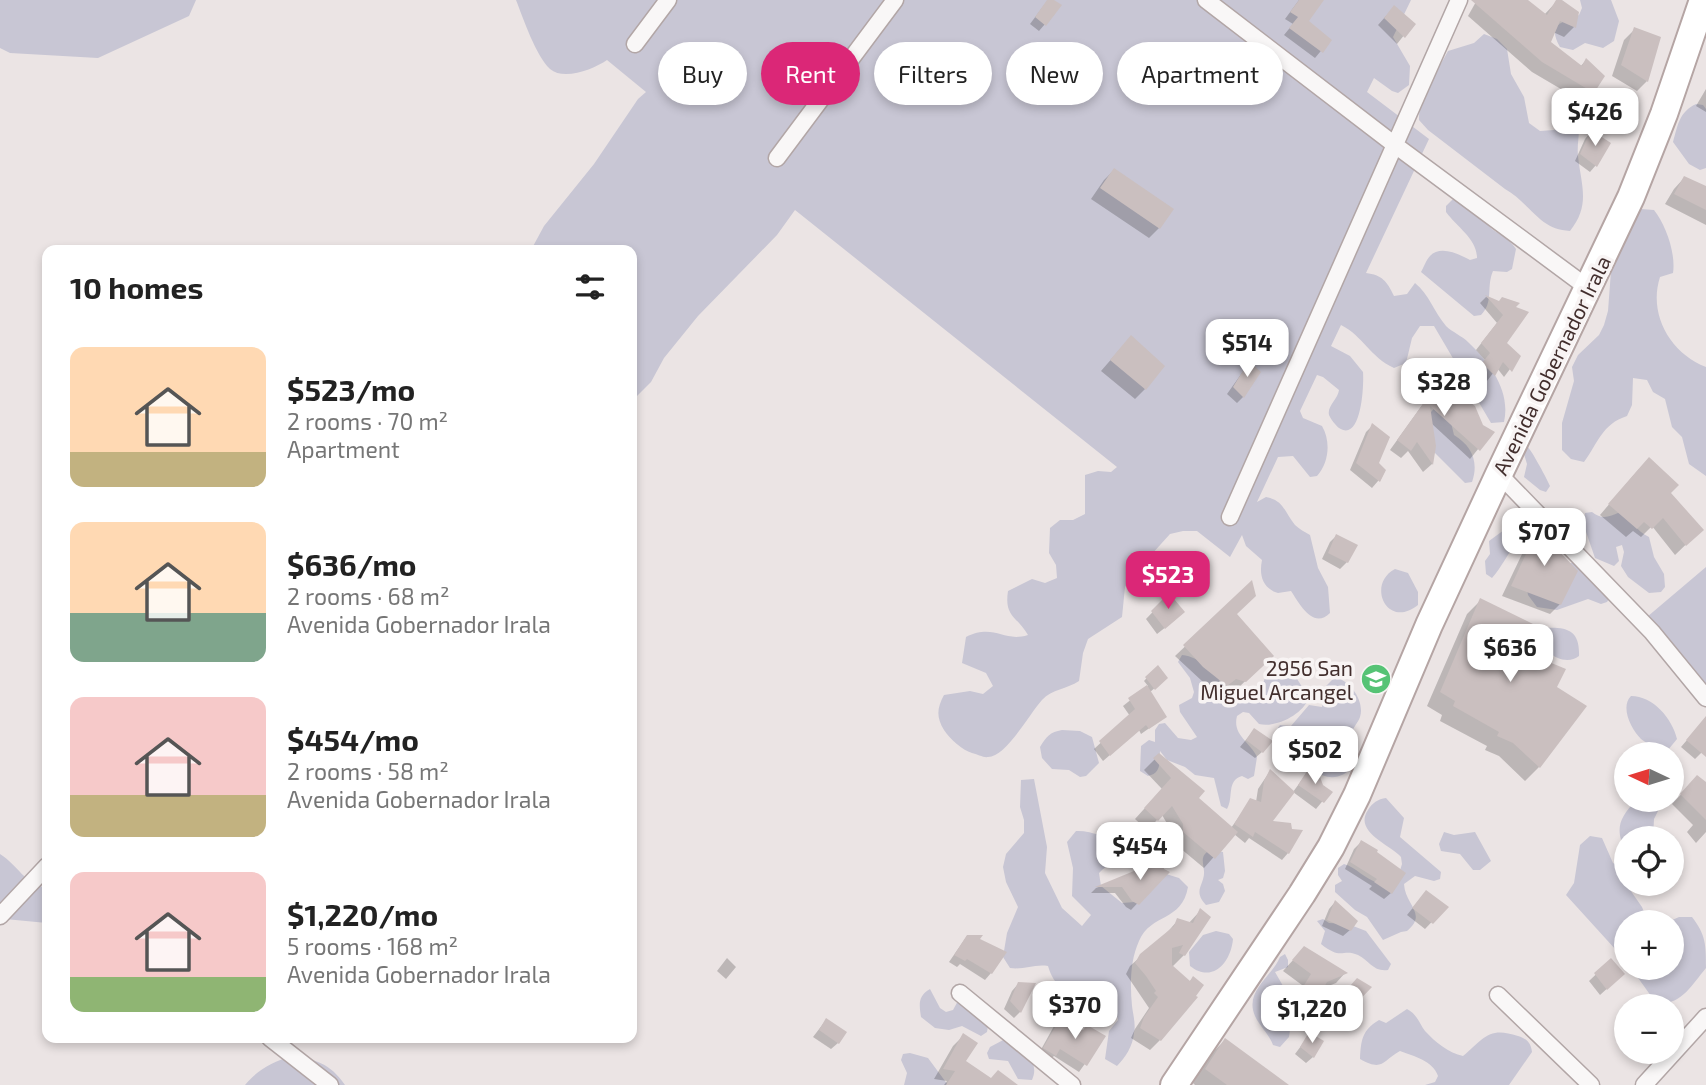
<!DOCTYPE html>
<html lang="en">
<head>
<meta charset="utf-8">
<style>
	body { margin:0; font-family:"Exo 2",sans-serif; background:#f6f6f6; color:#222; height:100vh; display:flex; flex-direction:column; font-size:26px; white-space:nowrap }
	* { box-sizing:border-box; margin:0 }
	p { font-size:23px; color:#767676 }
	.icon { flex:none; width:38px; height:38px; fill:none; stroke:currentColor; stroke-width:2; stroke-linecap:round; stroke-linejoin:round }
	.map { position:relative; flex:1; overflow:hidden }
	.details { position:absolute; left:42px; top:245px; width:595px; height:798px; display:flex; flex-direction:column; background:#fff; border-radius:14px; box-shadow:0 4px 10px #0003 }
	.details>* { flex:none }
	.guide { position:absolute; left:658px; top:42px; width:665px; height:63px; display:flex; gap:14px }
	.needle { width:46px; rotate:274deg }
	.buttons { position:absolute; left:1614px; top:742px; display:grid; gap:14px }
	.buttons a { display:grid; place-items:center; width:70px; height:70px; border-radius:50%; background:#fff; box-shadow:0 4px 10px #0003; font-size:35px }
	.price { position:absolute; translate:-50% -60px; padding:0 16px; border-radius:14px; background:#fff; color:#222; font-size:23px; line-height:46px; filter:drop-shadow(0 2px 4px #0008) }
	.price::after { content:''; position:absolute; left:50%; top:42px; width:21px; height:16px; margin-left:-10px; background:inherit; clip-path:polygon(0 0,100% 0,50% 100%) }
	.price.current { background:#db2777; color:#fff }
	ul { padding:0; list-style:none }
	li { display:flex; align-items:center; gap:21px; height:175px; padding:0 28px }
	li span { display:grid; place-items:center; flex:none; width:196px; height:140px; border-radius:14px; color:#555 }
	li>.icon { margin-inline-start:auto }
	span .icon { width:84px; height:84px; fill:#fffc; stroke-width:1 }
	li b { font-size:30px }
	h2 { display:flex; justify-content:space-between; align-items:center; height:84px; padding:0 28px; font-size:30px }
	.chip { padding:0 24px; border-radius:32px; background:#fff; box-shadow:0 4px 10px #0003; font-size:24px; line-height:63px }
	.chip.current { background:#db2777; color:#fff }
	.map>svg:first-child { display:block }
</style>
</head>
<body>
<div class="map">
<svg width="1706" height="1085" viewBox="0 0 1706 1085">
	<rect width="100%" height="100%" fill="#ebe4e4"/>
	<path fill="#c8c6d4" d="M0,0H196L189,16L98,58L10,53L0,48Z
		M516,0H1411L1393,37L1410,66L1409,85L1398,93L1392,91L1374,78L1367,92L1429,139L1366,273C1382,275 1387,281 1394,296L1407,294L1415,283C1429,294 1434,312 1446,326C1452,332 1462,336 1468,342C1490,363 1511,391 1504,422L1491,423L1434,326H1420L1412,338L1406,363L1394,368C1370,357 1363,336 1341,325L1331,346L1350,356L1363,372C1364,383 1362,443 1339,428C1336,426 1330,418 1329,415C1327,406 1338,399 1339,390L1323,377L1317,375L1300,411L1303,418L1322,426C1331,441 1329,463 1317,476L1310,477L1293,456L1278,457L1257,502L1266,497C1284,500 1285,513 1295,525C1299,529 1305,532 1310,535L1318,568L1328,587L1330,613C1313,630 1299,603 1291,591L1278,593C1262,588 1259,575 1262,560L1246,546L1242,535L1230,557L1197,531H1183L1170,534L1133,575L1125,587L1122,617L1088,639L1083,653L1079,681C1067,689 1052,689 1042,700C1030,713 1006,757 988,757C984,758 977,754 972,753C962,750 950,739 944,730C936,717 937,708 944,695L970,691L983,694L993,686L986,673L962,663L966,637C995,623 1003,643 1028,635C1017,616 1004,617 1008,591L1032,579L1045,583L1057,578L1056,565L1049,553L1050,528L1060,520H1073L1085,514V475L1098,471L1111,472L1117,467L795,210L777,235L698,316L664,358L651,382L632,401V250H531L544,226L594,164L638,99L646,92L607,60C594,69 564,81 550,69C536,56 523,18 516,0Z
		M1580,0H1611L1619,21L1614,41L1603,48L1585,43L1573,50L1560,47C1546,22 1564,23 1579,15L1582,8Z
		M1484,34L1497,39L1507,49L1511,74L1524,97L1529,123L1540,131L1554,130L1566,124L1579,128C1579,137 1577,147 1578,156C1581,185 1591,205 1570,231C1539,230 1530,203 1505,189L1428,130L1419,120C1419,94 1436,74 1448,51L1474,43Z
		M1696,104L1703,105L1706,109V168L1700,170L1689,164L1673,142C1678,125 1679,112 1696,104Z
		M1456,196C1467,205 1476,213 1486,223C1496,235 1507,235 1516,249L1512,269L1507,272L1493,271C1486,287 1494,302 1481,315L1474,316L1421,272C1424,267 1426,260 1430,256C1440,245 1459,254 1470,260L1477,258C1477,239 1457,227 1446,212V206Z
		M1641,209L1654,210C1666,225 1676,254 1673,273L1660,277C1648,314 1670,353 1706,367V476L1689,464L1682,437L1672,427L1665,399L1653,392L1647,380L1633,378L1632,405L1627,416C1602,424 1598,443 1584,462L1571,459L1562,450V423L1574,381L1572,367L1578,355L1599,335L1604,325L1608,311L1611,271L1629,232L1631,219Z
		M1440,402H1446L1454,435C1472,446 1479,462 1472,482L1465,483L1427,445L1431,412Z
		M1527,446C1531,449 1548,481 1550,486L1546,492L1540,490L1524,477L1527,464L1523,451Z
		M1592,512C1602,520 1609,517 1620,512C1632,520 1636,531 1649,537L1654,557L1664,574L1665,587L1661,592L1649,593L1628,577L1621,566L1624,552L1622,545L1616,547L1619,561L1614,566L1595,558L1584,526L1585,513Z
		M1510,518L1517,530V544C1508,552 1502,567 1492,578L1486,574L1485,561L1490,554L1489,541L1504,530L1505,523Z
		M1572,563L1578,564L1586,575L1592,577L1611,596L1607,602L1601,604L1588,599L1557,610L1537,607L1528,595L1527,589L1565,564Z
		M1706,567V689L1647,617Z
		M1395,569L1408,573L1418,592V605C1387,630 1366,584 1395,569Z
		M1546,628C1568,627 1580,631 1579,656C1564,668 1538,651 1540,632Z
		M1182,655C1201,657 1213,672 1224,686H1238L1255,696L1260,691L1270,665L1277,664L1294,674L1309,698C1302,715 1276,728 1259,724L1249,713L1243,712L1237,716C1232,735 1250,742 1257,757L1254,776L1248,779L1242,776C1226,781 1234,797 1227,809L1221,806L1214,778L1195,775L1185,767L1167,760L1160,751C1159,762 1162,773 1148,776L1140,771L1141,746L1149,740L1155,742V730L1159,724L1165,723L1178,738L1191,740L1197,737L1180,712L1179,705L1192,698L1194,692L1190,678L1178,662Z
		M1335,677C1351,681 1365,702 1360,717C1358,723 1353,727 1352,733C1350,744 1357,754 1353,767C1344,776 1334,780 1322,775L1312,749L1295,760L1282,762C1269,753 1271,737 1280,725L1291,726L1309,705L1322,707L1325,687Z
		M1631,696C1653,696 1672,718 1677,739L1668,750L1661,753C1655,748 1647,744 1641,739C1631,729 1620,707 1631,696Z
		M1062,730L1080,731L1092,737L1099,763L1086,776L1080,777L1069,770L1052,769L1042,758L1040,747C1046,737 1050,732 1062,730Z
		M1034,779L1047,847L1045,873L1062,908L1082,926L1091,915L1072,896L1073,868L1067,842L1076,831C1094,830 1110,842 1127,839C1136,837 1145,830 1153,826L1161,837L1159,850C1137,858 1117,854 1099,873L1101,886L1122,903L1135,902L1166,874L1179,878L1188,887C1182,922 1151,913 1139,941C1130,961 1130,984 1132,1006C1133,1014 1136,1025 1134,1033C1133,1046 1125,1058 1117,1066L1105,1059L1109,1031L1118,1020C1115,1005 1111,996 1100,985C1075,986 1058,999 1048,966C1034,964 1024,970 1010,968L1003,957L1007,933L1018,907L1006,882L1003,867L1006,854L1024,833V820L1020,807L1021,780Z
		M1671,784L1680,790L1674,802L1660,807L1654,819L1653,838H1626V853C1615,829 1618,820 1636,800H1671Z
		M1386,798L1404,818L1400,837L1441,872L1440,879L1434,881L1415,876L1404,884C1405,905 1428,914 1407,931L1401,932L1383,940L1367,917L1355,910L1335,892V885L1342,881L1338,875V868L1344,864C1356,867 1364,879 1379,883L1398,877L1402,864L1401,857C1391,845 1353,832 1368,810C1372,803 1378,799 1386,798Z
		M1444,832L1454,835L1475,832L1491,861L1480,870H1473L1460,854L1441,851L1439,844Z
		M1590,836L1602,838L1613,863L1624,869L1626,884L1642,907L1648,922H1626V961L1566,895L1574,883L1580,845Z
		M1210,850L1223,852L1225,871L1223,878L1218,880L1223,884L1225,891L1219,902L1206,905C1192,890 1205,885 1204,871C1203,861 1200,856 1210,850Z
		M0,854C18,865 24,884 47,888V923L5,919L0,914Z
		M1679,917H1692C1706,935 1706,945 1706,968C1691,986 1681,1006 1656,1003L1631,968H1671V922H1668Z
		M1323,919L1329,923L1348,924L1366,931L1391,964L1388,970C1373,972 1370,961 1358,955C1342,948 1342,961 1321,944L1325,931L1317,921Z
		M1216,931L1229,934L1233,939C1231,962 1213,984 1190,966L1189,952L1203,935Z
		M1285,954L1288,960V967L1275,972L1295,1007C1304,1006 1309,999 1318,998L1321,1004L1312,1014L1292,1016L1289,1037L1280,1047L1273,1045C1269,1034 1260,1027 1255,1016C1244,991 1272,977 1280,957Z
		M930,989L940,1008L946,1012L953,1010L959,999L988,1026L987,1032L981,1036L962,1026L949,1030L935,1028L921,1017C919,1004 918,996 930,989Z
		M1407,1009C1417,1014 1419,1023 1425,1031C1435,1042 1449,1053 1463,1056C1484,1038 1489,1026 1518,1036C1527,1039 1531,1043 1532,1052L1509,1085H1425L1435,1082L1438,1076C1433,1061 1414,1056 1400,1051C1382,1061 1383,1072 1360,1059C1361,1040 1362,1030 1379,1020L1386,1023Z
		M1007,1038C1021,1049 1041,1060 1032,1080L1018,1079L1008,1061L989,1059L987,1053L990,1047Z
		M910,1053L928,1058L948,1085H904L907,1073L901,1060L903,1054Z
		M291,1056C315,1059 330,1063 345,1085H245C257,1070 273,1062 291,1056Z"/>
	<path fill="#0003" d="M1048,0H1051L1045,24L1039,31L1030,24Z
		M1299,0H1314L1307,21L1330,40L1315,58L1284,35L1293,24L1285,19Z
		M1477,0H1525L1544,15L1558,0L1577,13L1574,27L1564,37L1553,32L1549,42L1580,67L1586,60L1593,92L1583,102L1532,72L1468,16Z
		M1394,7L1413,24L1397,44L1378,25Z
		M1635,29L1647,81L1637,91L1612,76L1624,40Z
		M1706,89V112L1696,106Z
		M1591,132L1596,165L1590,172L1575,161L1585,139Z
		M1114,170L1159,228L1149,238L1091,199L1104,180Z
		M1684,178L1706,188V225L1665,204L1674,189Z
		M1486,297L1499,302L1503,299L1505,343L1519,357L1504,377L1497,368L1487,381L1477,371L1485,360L1476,350L1497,323L1480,303Z
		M1121,348L1145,389L1135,399L1101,371Z
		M1249,363L1243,397L1237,403L1227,394Z
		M1428,372L1482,426L1492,432L1470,459L1431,423L1434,446L1432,464L1423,472L1408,451L1401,458L1390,450L1423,404L1414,398L1420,380Z
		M1372,426L1377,464L1384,470L1378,481L1372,488L1350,470L1366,432Z
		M1639,469L1669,493L1701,530L1675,555L1652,526L1641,537L1633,531L1626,537L1600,515Z
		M1528,521L1560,604L1550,614L1502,596L1523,552L1509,541Z
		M1336,536L1347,562L1340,569L1322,559L1330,542Z
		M1190,562L1204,569L1192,582L1182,573Z
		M1251,584L1235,614L1271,656L1235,691L1225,688L1216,694L1175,656Z
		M1169,595L1176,619L1157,634L1146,619Z
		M1481,600L1520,652L1555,688L1584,707L1539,767L1525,781L1499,756L1485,750L1487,746L1440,721L1442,715L1427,706L1467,614Z
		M1157,667L1166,678L1149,693L1165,717L1141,734L1139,730L1103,761L1094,749L1130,716L1123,706L1148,686L1144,681Z
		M1706,722V748L1695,759L1681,747L1698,727Z
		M1254,730L1262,752L1255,758L1240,747Z
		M1159,755L1197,798L1231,828L1251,800L1256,802L1258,789L1270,771L1269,822L1288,853L1282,860L1249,838L1245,843L1234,834L1204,868L1174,843V835L1162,815L1147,830L1135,819L1162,789L1144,770Z
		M1309,770L1322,786L1330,792L1316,809L1293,792Z
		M1706,785V832L1696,843L1687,832L1693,825L1672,804L1689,786Z
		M1361,842L1391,893L1384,899L1369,889L1372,886L1345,869L1354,849Z
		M1144,867L1167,872L1131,910L1126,907L1115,893H1091L1096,888L1138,873Z
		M1420,899L1446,907L1425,929L1407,915Z
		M1335,902L1350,930L1343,936L1322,926L1329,909Z
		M1200,911L1184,955L1172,967L1189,982L1193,978L1160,1040L1150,1050L1131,1038L1135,1029L1149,1008L1126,974L1130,966L1165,935L1178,920L1188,924Z
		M967,936L978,940L991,973L985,980L960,964L957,967L949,962Z
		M727,958L736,967L726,979L717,971Z
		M1294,959L1345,973L1336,983L1321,989L1312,1005L1302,1015L1289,1006L1302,985L1283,971Z
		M1611,960L1623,974L1600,995L1589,981Z
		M1357,980L1370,988L1339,1019L1341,998Z
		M1018,984H1033L1020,1012L1014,1018L1004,1009L1012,991Z
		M1061,1019L1082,1032L1104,1037L1079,1072L1054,1056L1048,1061L1038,1055L1054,1026Z
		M826,1020L838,1043L831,1049L813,1037Z
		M1310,1034L1313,1057L1306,1063L1295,1054Z
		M963,1036L964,1062L990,1080L1015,1085H944L947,1081L934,1079L953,1046Z
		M1225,1040L1286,1085H1195L1193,1083L1211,1054Z"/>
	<path fill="#cabfbf" d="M1047,0H1054L1062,5L1046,26L1035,17Z
		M1299,0H1324L1309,21L1332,40L1323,53L1289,28L1298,17L1290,12Z
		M1471,0H1528L1547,15L1556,0H1562L1579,12L1576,28L1560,21L1551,42L1582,66L1586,58L1605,76L1594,93L1542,62Z
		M1394,5L1416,24L1405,38L1384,18Z
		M1634,27L1661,37L1648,82L1621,65Z
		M1591,130L1611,143L1597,167L1580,154Z
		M1114,168L1174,209L1160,229L1100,188Z
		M1684,176L1706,186V210L1674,194Z
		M1485,295L1499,301L1502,297L1520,303L1516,307L1529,312L1507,343L1521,356L1512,372L1503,362L1495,376L1482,363L1490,353L1481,343L1503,315Z
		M1131,335L1165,366L1146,390L1110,360Z
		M1249,361L1261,372L1244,398L1233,387Z
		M1428,369L1475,406L1483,425L1495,432L1480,451L1430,406L1436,446L1433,465L1417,442L1411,451L1397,440L1430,394L1422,389Z
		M1372,423L1390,437L1379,463L1386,470L1380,482L1356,463Z
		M1649,457L1679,485L1671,493L1704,530L1686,546L1663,518L1652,529L1644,522L1637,529L1608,504Z
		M1528,519L1578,571L1561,605L1511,586L1532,541L1518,530Z
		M1336,534L1358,545L1348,563L1328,553Z
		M1192,557L1207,568L1196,581L1184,569Z
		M1252,580L1256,596L1237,614L1274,656L1246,682L1236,679L1227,686L1203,667L1183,645Z
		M1169,593L1185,612L1165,629L1151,611Z
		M1480,598L1533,624L1522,651L1566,669L1557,687L1587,706L1540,768L1513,743L1497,736L1499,732L1453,706L1455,701L1440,692Z
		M1158,665L1168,678L1155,690L1145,677Z
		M1147,685L1167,717L1149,729L1146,725L1110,756L1099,741L1135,709L1128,698Z
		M1706,716V757L1686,740Z
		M1254,728L1273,741L1263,753L1246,740Z
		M1159,753L1205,791L1199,798L1238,832L1215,859L1183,832V824L1172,806L1158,821L1144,808L1171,778L1153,758Z
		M1309,768L1319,774L1323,785L1333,792L1324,803L1298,785Z
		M1270,769L1295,792L1273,821L1291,823L1292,829L1303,830L1289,854L1255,832L1253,837L1234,824L1250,798L1261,802L1264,781Z
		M1697,775L1706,782V820L1680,794Z
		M1361,840L1378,850L1377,852L1406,873L1392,894L1374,882L1377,879L1350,862Z
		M1148,863H1163L1164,869L1170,872L1139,905L1132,901L1122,887H1095L1134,871H1140L1142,866Z
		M1426,890L1449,907L1433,924L1412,908Z
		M1335,900L1358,921L1351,931L1327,920Z
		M1200,908L1211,917L1185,956L1179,953L1183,945L1172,948V965L1190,981L1193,976L1204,985L1196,996L1198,997L1161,1041L1140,1028L1144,1017L1158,997L1154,993L1156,991L1146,976L1135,963L1140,954L1174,926L1177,918L1193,923Z
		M967,935H983L980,939L1007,952L992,974L967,959L965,961L954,955Z
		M1304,946L1348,973L1327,982L1314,1006L1298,995L1311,974L1292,960Z
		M1611,958L1625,974L1607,990L1594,973Z
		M1357,978L1372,987L1348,1012L1350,986Z
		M1018,982L1036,983L1021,1013L1010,1001Z
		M1061,1017L1083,1030L1087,1025L1106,1036L1087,1066L1060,1049L1056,1056L1043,1048Z
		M826,1018L847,1032L839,1044L819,1030Z
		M1309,1032L1324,1041L1314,1058L1300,1047Z
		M963,1033L978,1043L966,1061L991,1078L998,1070L1018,1085H946L955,1071L943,1069Z
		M1225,1038L1289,1085H1227L1205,1069Z"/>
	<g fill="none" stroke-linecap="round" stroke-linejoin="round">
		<g stroke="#b2a6a6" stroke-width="19">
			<path id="minor" d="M1206,0L1395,145L1588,288
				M635,44L668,0
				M777,158L895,0
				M1499,474L1652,632L1706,698
				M1230,517L1459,0
				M0,916L47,866
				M960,993L1072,1085
				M1498,995L1591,1085
				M270,1038L330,1085
				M1644,1085L1706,1017"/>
		</g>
		<g stroke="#b5a5a4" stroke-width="30">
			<path id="primary" d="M1174,1085L1302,894L1331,847L1357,795L1429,625L1499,474L1631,197L1664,114L1703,0"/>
		</g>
		<use href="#minor" stroke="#f9f7f7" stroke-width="16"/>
		<use href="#primary" stroke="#fff" stroke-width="26"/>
	</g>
	<defs>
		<g id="school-disc" transform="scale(1.575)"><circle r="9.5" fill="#56c375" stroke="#f8f4f4"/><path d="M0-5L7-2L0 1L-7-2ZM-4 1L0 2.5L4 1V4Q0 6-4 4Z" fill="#fff"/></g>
	</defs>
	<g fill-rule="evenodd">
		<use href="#school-disc" x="1376" y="679"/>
	</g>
	<g text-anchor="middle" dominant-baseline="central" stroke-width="7" stroke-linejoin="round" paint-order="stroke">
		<g font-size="21" fill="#422e2d" stroke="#f8f4f4">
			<text transform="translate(1551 365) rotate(-64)">Avenida Gobernador Irala</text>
		</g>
		<g font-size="21" fill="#422e2d" stroke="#f8f4f4" text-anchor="end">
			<text x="1353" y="667">2956 San<tspan x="1353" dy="24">Miguel Arcangel</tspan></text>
		</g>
	</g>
</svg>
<div class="buttons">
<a><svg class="needle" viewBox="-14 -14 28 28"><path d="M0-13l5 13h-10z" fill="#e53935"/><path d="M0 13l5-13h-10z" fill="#767676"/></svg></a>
<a><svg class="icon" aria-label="locate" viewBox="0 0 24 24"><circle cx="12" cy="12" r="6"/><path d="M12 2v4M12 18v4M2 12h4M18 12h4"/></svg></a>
<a>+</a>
<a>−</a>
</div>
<b class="price" style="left:1595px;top:148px">$426</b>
<b class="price" style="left:1247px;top:379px">$514</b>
<b class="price" style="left:1444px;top:418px">$328</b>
<b class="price" style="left:1544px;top:568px">$707</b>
<b class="price current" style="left:1168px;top:611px">$523</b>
<b class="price" style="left:1510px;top:684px">$636</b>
<b class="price" style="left:1315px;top:786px">$502</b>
<b class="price" style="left:1140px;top:882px">$454</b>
<b class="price" style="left:1075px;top:1041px">$370</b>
<b class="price" style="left:1312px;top:1045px">$1,220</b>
<div class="guide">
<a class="chip">Buy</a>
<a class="chip current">Rent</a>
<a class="chip">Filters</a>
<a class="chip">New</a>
<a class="chip">Apartment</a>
</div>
<section class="details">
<h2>10 homes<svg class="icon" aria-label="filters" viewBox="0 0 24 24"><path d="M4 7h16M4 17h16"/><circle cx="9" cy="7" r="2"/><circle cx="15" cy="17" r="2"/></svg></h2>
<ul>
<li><span style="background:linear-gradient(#ffd9b3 75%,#c2b280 0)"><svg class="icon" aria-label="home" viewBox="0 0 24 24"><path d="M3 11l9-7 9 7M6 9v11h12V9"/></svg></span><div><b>$523/mo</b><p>2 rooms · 70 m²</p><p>Apartment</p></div></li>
<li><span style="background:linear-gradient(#ffd9b3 65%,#7fa58c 0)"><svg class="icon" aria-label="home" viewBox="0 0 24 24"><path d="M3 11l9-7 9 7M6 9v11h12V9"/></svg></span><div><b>$636/mo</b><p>2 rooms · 68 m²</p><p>Avenida Gobernador Irala</p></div></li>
<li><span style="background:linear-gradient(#f6c9c9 70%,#c2b280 0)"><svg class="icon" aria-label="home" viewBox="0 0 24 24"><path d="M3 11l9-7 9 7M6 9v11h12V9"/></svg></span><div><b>$454/mo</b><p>2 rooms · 58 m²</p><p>Avenida Gobernador Irala</p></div></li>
<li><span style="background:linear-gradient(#f6c9c9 75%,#8fb573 0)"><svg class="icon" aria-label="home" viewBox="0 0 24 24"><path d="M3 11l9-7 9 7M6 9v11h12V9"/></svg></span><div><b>$1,220/mo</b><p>5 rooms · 168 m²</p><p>Avenida Gobernador Irala</p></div></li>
</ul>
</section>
</div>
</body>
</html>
